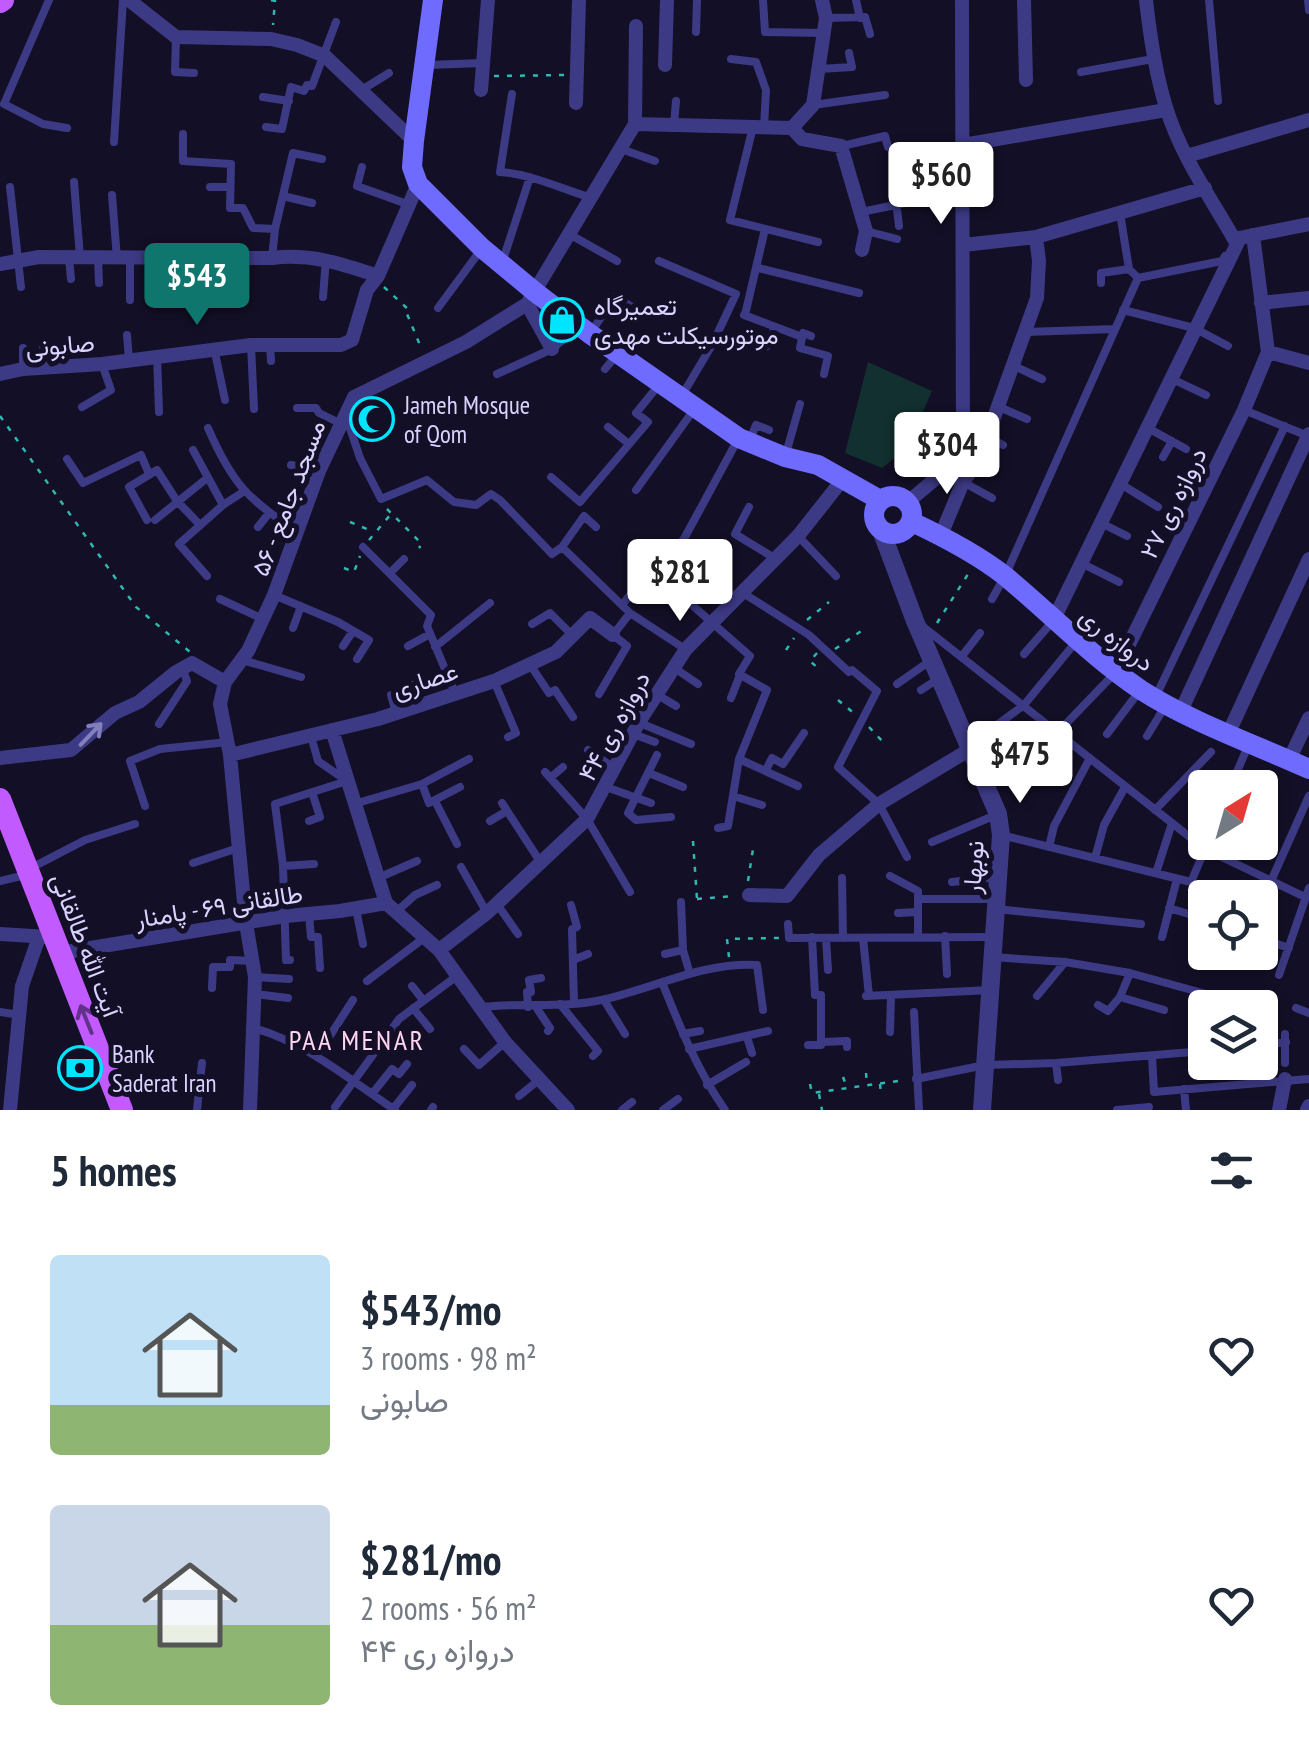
<!DOCTYPE html>
<html lang="en">
<head>
<meta charset="utf-8">
<style>
	body { margin:0; font-family:"PT Sans Narrow",Vazirmatn,sans-serif; background:#f2f2f3; color:#1f2937; height:100vh; display:flex; flex-direction:column; font-size:38px; white-space:nowrap }
	* { box-sizing:border-box; margin:0 }
	p { font-size:32px; color:#747a83 }
	.icon { flex:none; width:55px; height:55px; fill:none; stroke:currentColor; stroke-width:2; stroke-linecap:round; stroke-linejoin:round }
	.map { position:relative; height:1110px; overflow:hidden }
	.side { display:flex; flex-direction:column; background:#fff; flex:1 }
	.side>* { flex:none }
	.needle { width:65px; rotate:37deg }
	.controls { position:absolute; left:1188px; top:770px; display:grid; gap:20px }
	.controls a { display:grid; place-items:center; width:90px; height:90px; border-radius:10px; background:#fff; box-shadow:0 5px 15px #0003; font-size:50px }
	.price { position:absolute; translate:-50% -85px; padding:0 22px; border-radius:10px; background:#fff; color:#222; font-size:32px; line-height:65px; filter:drop-shadow(0 2px 5px #0008) }
	.price::after { content:''; position:absolute; left:50%; top:60px; width:30px; height:22px; margin-left:-15px; background:inherit; clip-path:polygon(0 0,100% 0,50% 100%) }
	.price.selected { background:#0f766e; color:#fff }
	ul { padding:0; list-style:none }
	li { display:flex; align-items:center; gap:30px; height:250px; padding:0 50px }
	li span { display:grid; place-items:center; flex:none; width:280px; height:200px; border-radius:10px; color:#555 }
	li>.icon { margin-inline-start:auto }
	span .icon { width:120px; height:120px; fill:#fffc; stroke-width:1 }
	li b { font-size:42px }
	h2 { display:flex; justify-content:space-between; align-items:center; height:120px; padding:0 50px; font-size:42px }
	.map>svg:first-child { display:block }
</style>
</head>
<body>
<div class="map">
<svg width="1309" height="1110" viewBox="0 0 1309 1110">
	<rect width="100%" height="100%" fill="#130f26"/>
	<path fill="#12302f" d="M868,362L932,391L907,448L882,468L845,453Z"/>
	<g fill="none" stroke-linecap="round" stroke-linejoin="round">
		<path stroke="#2fb8b0" stroke-width="2.5" stroke-dasharray="5 8" stroke-linecap="butt" d="M271,0L275,1L273,25
			M494,76L566,75
			M384,287L409,310L407,314L422,350
			M0,416L136,607L190,652
			M387,509L422,544L419,548
			M350,522L374,532
			M369,540L391,514
			M344,568L354,572L360,556
			M807,620L829,602
			M937,623L970,571
			M835,649L867,627
			M786,650L794,638
			M817,653L810,661L820,670
			M838,700L856,715
			M869,727L884,743
			M693,841L697,899
			M748,881L753,849
			M697,899L734,896
			M729,957L727,939L780,938
			M866,1073L867,1083
			M843,1077L846,1085
			M810,1084L812,1093L905,1080
			M880,1084L881,1094
			M819,1094L822,1110"/>
		<path stroke="#3d3a85" stroke-width="8" d="M49,0L4,104L43,124L67,128
			M763,0L765,32L825,33
			M856,0L860,18
			M1209,0L1218,101
			M1308,0L1309,10
			M826,18L865,17L870,34
			M696,32L697,0
			M176,37L175,72L194,73
			M731,59L756,62L766,90L764,127
			M427,65L483,63
			M819,69L852,67L849,53
			M1081,72L1153,59
			M360,91L389,73
			M512,94L500,172C532,174 561,189 592,198
			M263,97L289,101
			M813,105L885,95
			M674,125L676,101
			M266,127L282,129L291,87L304,91L307,85L312,86L336,22
			M753,127L730,220L818,242
			M183,134V161L231,164L230,208H243L253,228L275,229
			M114,142L123,0
			M842,146L885,136L888,147
			M621,149L655,161
			M362,167L357,186L407,204
			M74,182L80,257
			M10,187L21,287
			M210,187H230
			M112,195L117,259
			M283,196L312,203
			M861,212L930,198
			M1120,213L1129,269L1138,278
			M899,226L894,183L902,181
			M866,231L897,239
			M569,234L617,261
			M69,258L71,279
			M98,258L99,283
			M130,258V300
			M272,258L275,229L293,153L322,159
			M659,261L736,294L712,345L681,397
			M502,263L530,177
			M758,268L859,293
			M1138,278L1222,261L1225,256
			M1101,283V273L1129,269
			M323,297L326,259
			M157,298L166,297L162,257
			M438,308L480,251
			M1123,310L1194,328L1228,346
			M744,315L802,337
			M745,315L765,229
			M682,331L712,345
			M591,332L615,297L639,311
			M1026,332L1115,329
			M127,335L129,360
			M811,336L803,333L800,348L828,356L824,374
			M270,343L271,361
			M43,345L45,368
			M251,345L254,409
			M767,346L775,327
			M23,348V369
			M62,348L63,367
			M214,348L225,400
			M157,355L159,412
			M1014,366L1042,379
			M605,369L615,357
			M497,374L552,349L576,329
			M1170,378L1206,395
			M82,407L111,390L102,364
			M999,407L1027,419
			M297,408H316L319,413L350,428L360,458L381,499L427,480L454,502L476,505L491,494L500,500L552,554L562,547L584,516L596,527
			M1244,410L1308,436
			M608,427L629,444
			M1146,427L1186,449
			M208,428C231,481 247,500 297,531
			M987,437L1003,445
			M750,440L756,425L769,430
			M311,444L313,450L327,453
			M193,450L223,505
			M785,457L800,404
			M1163,457L1172,441
			M67,459L83,483L141,455L149,474
			M291,465L319,471
			M551,477L580,502L648,422L636,413L658,386
			M963,482L992,498
			M1119,483L1158,507
			M636,490L693,411
			M749,507L735,534L776,559
			M147,520L129,487L157,470L177,501L200,525
			M155,520L206,479
			M1101,523L1127,536
			M258,527L269,513
			M798,536L836,576
			M363,547L431,615L427,626L455,693
			M562,547L630,613L685,649
			M1081,563L1119,582
			M391,572L404,559
			M659,575L685,537L737,441
			M207,576L179,544L223,505L243,492
			M743,593L809,635L849,672L852,670L877,691L838,767L879,804L907,857
			M274,595L338,622L369,640L357,659
			M220,599L263,619
			M992,599L1005,576L1138,278
			M622,605L651,569L750,656L739,674L767,690L739,759L728,826L718,828
			M532,624L550,613L572,635
			M922,626L1205,849L1305,897
			M293,628L301,606
			M343,646L353,631
			M408,646L430,634
			M435,647L490,603
			M1024,654L1053,621
			M962,656L980,633
			M242,660L301,677
			M531,666L549,693L555,690L573,717
			M673,667L698,684
			M494,681L516,733L508,737
			M897,684L930,661
			M413,685L420,704
			M921,690L938,679
			M599,694L627,646L613,635L630,613
			M656,694L676,706
			M391,695L396,713
			M731,698L740,675
			M1155,698L1285,426
			M640,723L691,744
			M159,724L187,681L183,670
			M633,734L655,742
			M1107,734L1138,693
			M311,736L318,761L347,781
			M1147,736L1164,708
			M971,744L1024,705L1075,643
			M588,750L614,768
			M657,755L628,813L636,820L671,817
			M739,759L798,786
			M1035,764L1032,759L1113,675
			M766,770L772,758L783,764L804,733
			M545,772L587,819L630,892
			M649,773L683,787
			M550,778L563,767
			M422,784L429,803L460,787
			M606,787L651,803
			M1230,788L1248,746
			M733,796L762,805
			M435,801L457,844
			M502,803L541,863
			M354,804L422,784L469,759
			M145,806L130,761L160,749L228,742
			M1155,810L1211,752
			M309,821L320,817L312,792
			M490,821L507,811
			M1001,835L1191,882L1208,842
			M932,842L998,814
			M1049,847L1054,826L1090,758
			M1095,858L1104,825L1125,787
			M193,863L238,848
			M283,866L314,864
			M461,867L487,913
			M31,868L85,840L135,824
			M1156,873L1172,823
			M890,876L918,891V936
			M378,878L417,861
			M842,878L843,938
			M0,881L25,875
			M1271,881L1309,796
			M952,882L998,877
			M918,899H996
			M681,902L683,950L690,974
			M497,904L518,934
			M571,905L577,927L572,929L574,1003
			M1169,908L1205,919
			M356,909L363,944
			M997,909L1141,924
			M396,912L415,895L437,885
			M898,913L918,912
			M309,914L311,937H318L320,968
			M788,924L789,938L993,937
			M945,936L947,974
			M1162,937L1177,879
			M826,938L828,970
			M863,938L869,996
			M1260,938L1289,948
			M665,954L683,950
			M1213,955L1214,952
			M992,957L1065,962L1130,973L1257,1008
			M290,960H286L283,866L275,804L347,781
			M573,960L588,954
			M1279,975L1309,888
			M255,977L289,979
			M367,981L424,938
			M662,982C680,1027 697,1070 725,1110
			M412,986L423,1000
			M212,988L213,967H230V960L253,961
			M255,994L288,998
			M866,996L991,990
			M1037,996L1065,962
			M1120,997L1164,1010
			M604,1000L625,1034
			M560,1004L598,1051L593,1056
			M1098,1005L1108,1011L1120,997L1130,973
			M482,1007C523,1002 565,1009 606,999C657,987 704,962 757,965L763,1010
			M528,1007L527,992H531L529,980L541,978
			M536,1007L550,1028L548,1031
			M413,1008L430,1029
			M1296,1008L1309,1013
			M0,1012L20,1015
			M914,1012L919,1110
			M254,1028C307,1043 350,1080 395,1110
			M890,1032L891,995
			M683,1034L700,1031
			M747,1037L752,1053
			M821,1042L847,1041V1047
			M808,1045H821V995H815L812,937
			M1260,1045L1286,1042
			M464,1049L479,1065L505,1042
			M689,1049L768,1031
			M317,1056L353,1000
			M1152,1056L1154,1092L1309,1079
			M1056,1063L1058,1080
			M1285,1063V1034
			M916,1079L985,1065L1056,1063L1205,1051
			M707,1085L746,1062
			M1184,1089L1186,1110
			M372,1094L392,1069L399,1074L407,1064
			M519,1096L540,1079
			M335,1107L399,1019L457,976
			M393,1109L412,1085
			M197,1110L202,1063
			M431,1110L433,1107
			M622,1110L632,1102
			M663,1110L678,1099
			M1117,1110L1149,1107"/>
		<path stroke="#3d3a85" stroke-width="14" d="M129,0L176,37L271,39L297,45L325,56L414,141
			M962,0L963,453
			M1024,0L1026,80
			M1146,0C1150,36 1155,72 1166,107C1180,154 1210,197 1234,239L1309,224
			M665,65L667,0
			M481,90L488,0
			M576,103L579,0
			M635,124L792,128
			M792,128L802,139L841,146L866,231L862,250
			M792,128L813,105L826,18L822,0
			M963,145L1166,110
			M1187,156L1309,120
			M1253,235L1268,352
			M963,245L1036,237L1205,188
			M0,264L39,257L272,258C311,253 342,264 378,276
			M1261,303L1309,298
			M527,304L552,349
			M1268,352L1309,363
			M0,374L23,369L102,364L251,345H341L352,340L367,290L378,276L418,184
			M908,502L968,451
			M941,535L963,482L979,459L1037,298L1039,261L1036,237
			M1053,621L1240,238
			M1116,671L1244,410L1268,352
			M1181,711L1309,434
			M332,730L386,903L439,950L505,1042L568,1110
			M1229,732L1309,559
			M230,755L378,719L494,681L556,652L590,618L613,635
			M0,758L71,750L115,713L139,702L176,672L192,663L225,682
			M1289,760L1309,718
			M749,895L787,896L819,855L879,804L969,750
			M0,934L48,937
			M439,950L487,913L587,819L639,722L686,649L798,536L843,479
			M60,953L286,916L340,911L386,903
			M10,1110L22,986L39,937
			M250,1110L255,977L246,923L230,755L220,704L225,682L248,651L274,595L319,471L354,397L466,342L527,304L635,124L636,26
			M1279,1110L1285,1079
			M1307,1110L1309,1106"/>
		<path stroke="#3d3a85" stroke-width="18" d="M881,530L915,621L998,814L1001,835L982,1110"/>
		<path stroke="#6f6bff" stroke-width="20" d="M433,0L414,141L412,167L418,184L482,248L535,292L590,334L739,438L785,457L818,465L880,500
			M874 515a19 19 0 1 1 38 0a19 19 0 1 1-38 0Z
			M912,522C944,537 977,554 1005,576C1051,614 1092,657 1141,690C1189,721 1256,745 1309,769"/>
		<path stroke="#c25bff" stroke-width="22" d="M0,2L3,0
			M0,799L122,1110"/>
	</g>
	<defs><path id="oneway-shaft" d="M-6 0H5M1.5-3L5.5 0L1.5 3" fill="none" stroke-width="1.6" stroke-linecap="round" stroke-linejoin="round" transform="scale(2.5)"/></defs>
	<use stroke="#837fbc" href="#oneway-shaft" transform="translate(91 734) rotate(-46)"/>
	<use stroke="#623188" href="#oneway-shaft" transform="translate(86 1019) rotate(-112)"/>
	<defs>
		<g id="shop-ring" transform="scale(2.25)"><circle r="9.5" fill="#130f26" stroke="#00e5ff" stroke-width="1.5"/><path d="M-5-2.5h2.3a2.7 3.5 0 0 1 5.4 0H5L5.5 6h-11ZM-1.5-2.5h3a1.5 2.3 0 0 0-3 0Z" fill="#00e5ff"/></g>
		<g id="mosque-ring" transform="scale(2.25)"><circle r="9.5" fill="#130f26" stroke="#00e5ff" stroke-width="1.5"/><path d="M3.5-4.9A6 6 0 1 0 3.5 4.9A5 5 0 1 1 3.5-4.9Z" fill="#00e5ff"/></g>
		<g id="bank-ring" transform="scale(2.25)"><circle r="9.5" fill="#130f26" stroke="#00e5ff" stroke-width="1.5"/><path d="M-6-4H6V4H-6ZM0-2.3a2.3 2.3 0 1 0 0 4.6a2.3 2.3 0 1 0 0-4.6Z" fill="#00e5ff"/></g>
	</defs>
	<g fill-rule="evenodd">
		<use href="#shop-ring" x="562" y="320"/>
		<use href="#mosque-ring" x="372" y="419"/>
		<use href="#bank-ring" x="80" y="1068"/>
	</g>
	<g text-anchor="middle" dominant-baseline="central" stroke-width="10" stroke-linejoin="round" paint-order="stroke">
		<g font-size="25" fill="#d9d4ff" stroke="#130f26" text-anchor="start">
			<text x="594" y="306">تعمیرگاه<tspan x="594" dy="29">موتورسیکلت مهدی</tspan></text>
			<text x="404" y="405">Jameh Mosque<tspan x="404" dy="29">of Qom</tspan></text>
			<text x="112" y="1054">Bank<tspan x="112" dy="29">Saderat Iran</tspan></text>
		</g>
		<g font-size="25" fill="#d9d4ff" stroke="#130f26">
			<text transform="translate(60 345) rotate(-5)">صابونی</text>
			<text transform="translate(288 498) rotate(-69)">۵۶ - مسجد جامع</text>
			<text transform="translate(1173 503) rotate(-64)">دروازه ری ۲۷</text>
			<text transform="translate(1117 639) rotate(38)">دروازه ری</text>
			<text transform="translate(425 680) rotate(-18)">عصاری</text>
			<text transform="translate(614 726) rotate(-61)">دروازه ری ۴۴</text>
			<text transform="translate(973 867) rotate(-86)">نوبهار</text>
			<text transform="translate(219 906) rotate(-9)">طالقانی ۶۹ - پامنار</text>
			<text transform="translate(86 945) rotate(69)">آیت الله طالقانی</text>
		</g>
		<g font-size="28" letter-spacing="2.5" fill="#ffd6f0" stroke="#130f26">
			<text x="357" y="1039">PAA MENAR</text>
		</g>
	</g>
</svg>
<div class="controls">
<a><svg class="needle" viewBox="-14 -14 28 28"><path d="M0-13l5 13h-10z" fill="#e53935"/><path d="M0 13l5-13h-10z" fill="#747a83"/></svg></a>
<a><svg class="icon" aria-label="locate" viewBox="0 0 24 24"><circle cx="12" cy="12" r="6"/><path d="M12 2v4M12 18v4M2 12h4M18 12h4"/></svg></a>
<a><svg class="icon" aria-label="layers" viewBox="0 0 24 24"><path d="M12 4l9 5-9 5-9-5zM3 14l9 5 9-5"/></svg></a>
</div>
<b class="price" style="left:941px;top:227px">$560</b>
<b class="price selected" style="left:197px;top:328px">$543</b>
<b class="price" style="left:947px;top:497px">$304</b>
<b class="price" style="left:680px;top:624px">$281</b>
<b class="price" style="left:1020px;top:806px">$475</b>
</div>
<section class="side">
<h2>5 homes<svg class="icon" aria-label="filters" viewBox="0 0 24 24"><path d="M4 7h16M4 17h16"/><circle cx="9" cy="7" r="2"/><circle cx="15" cy="17" r="2"/></svg></h2>
<ul>
<li><span style="background:linear-gradient(#bfe0f5 75%,#8fb573 0)"><svg class="icon" aria-label="home" viewBox="0 0 24 24"><path d="M3 11l9-7 9 7M6 9v11h12V9"/></svg></span><div><b>$543/mo</b><p>3 rooms · 98 m²</p><p>صابونی</p></div><svg class="icon" aria-label="heart" viewBox="0 0 24 24"><path d="M12 20l-8-8c-3-5 5-10 8-4 3-6 11-1 8 4z"/></svg></li>
<li><span style="background:linear-gradient(#c9d6e8 60%,#8fb573 0)"><svg class="icon" aria-label="home" viewBox="0 0 24 24"><path d="M3 11l9-7 9 7M6 9v11h12V9"/></svg></span><div><b>$281/mo</b><p>2 rooms · 56 m²</p><p>دروازه ری ۴۴</p></div><svg class="icon" aria-label="heart" viewBox="0 0 24 24"><path d="M12 20l-8-8c-3-5 5-10 8-4 3-6 11-1 8 4z"/></svg></li>
</ul>
</section>
</body>
</html>
